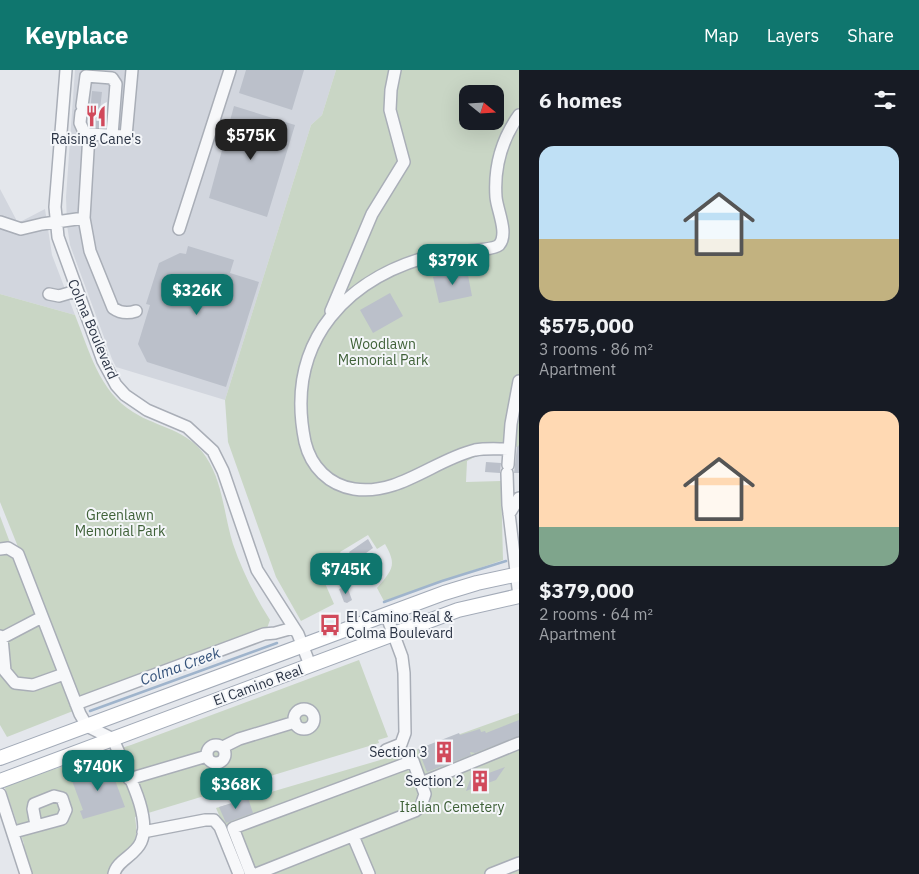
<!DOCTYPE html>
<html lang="en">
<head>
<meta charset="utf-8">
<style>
	body { margin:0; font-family:"IBM Plex Sans",sans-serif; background:#20242c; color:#f1f3f6; height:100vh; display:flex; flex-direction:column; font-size:19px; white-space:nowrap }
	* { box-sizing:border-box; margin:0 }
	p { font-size:16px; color:#9ea1a6 }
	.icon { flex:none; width:28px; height:28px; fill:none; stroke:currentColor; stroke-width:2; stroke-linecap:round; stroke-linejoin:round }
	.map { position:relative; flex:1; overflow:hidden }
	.side { display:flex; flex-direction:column; background:#171b24; width:400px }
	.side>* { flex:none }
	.needle { width:32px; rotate:108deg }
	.fabs { position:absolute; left:459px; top:15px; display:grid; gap:10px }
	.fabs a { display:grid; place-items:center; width:45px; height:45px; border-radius:10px; background:#171b24; box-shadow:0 5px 20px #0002; font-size:25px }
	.price { position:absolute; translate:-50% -42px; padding:0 11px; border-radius:10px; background:#0f766e; color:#fff; font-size:16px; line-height:32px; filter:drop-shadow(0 1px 2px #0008) }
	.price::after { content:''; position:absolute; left:50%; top:30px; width:15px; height:11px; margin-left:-8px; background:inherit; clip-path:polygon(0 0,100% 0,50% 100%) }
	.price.current { background:#222; color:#fff }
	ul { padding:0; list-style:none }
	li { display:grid; align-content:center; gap:10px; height:265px; padding:0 20px }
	li span { display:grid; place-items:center; height:155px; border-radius:15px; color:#555 }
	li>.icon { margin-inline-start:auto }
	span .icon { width:90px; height:90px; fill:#fffc; stroke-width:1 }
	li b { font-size:21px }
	h2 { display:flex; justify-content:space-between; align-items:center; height:60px; padding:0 20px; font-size:21px }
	header { display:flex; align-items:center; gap:30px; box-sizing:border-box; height:70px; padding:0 25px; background:#0f766e; color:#fff }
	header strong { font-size:24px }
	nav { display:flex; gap:28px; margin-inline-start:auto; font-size:18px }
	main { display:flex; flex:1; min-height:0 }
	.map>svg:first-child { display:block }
</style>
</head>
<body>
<header>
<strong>Keyplace</strong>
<nav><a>Map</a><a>Layers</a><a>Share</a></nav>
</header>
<main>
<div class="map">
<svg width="519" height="804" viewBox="0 0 519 804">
	<rect width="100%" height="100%" fill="#e4e7ec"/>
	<path fill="#d2d6de" d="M75,0H336L322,45L311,55L225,330L116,297L112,289L70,175L67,155L66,127Z
		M0,119L18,153L45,139L52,185L75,245L0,224Z"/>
	<path fill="#c9d6c5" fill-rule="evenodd" d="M336,0H519V377L495,376L467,391L466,412L501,411L503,490L384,531L377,518C393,499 397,495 385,474L377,479L368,465L340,482L348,496L324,511L334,534L301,551L276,507L228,372L225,330L311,55L322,45ZM468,24H495V51H468Z
		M0,224L75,245C89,280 99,321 133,342C158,358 188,359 206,387C223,412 224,446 233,474C242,501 255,526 270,550L266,561L79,629L0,432Z
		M0,446L73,641L7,667L0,655Z
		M359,590L388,667L378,670L379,673L135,747C140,778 129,781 110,804H27L25,797L27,789L22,782L24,774L4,715L131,675Z
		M519,643V804H244L216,738L418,679Z"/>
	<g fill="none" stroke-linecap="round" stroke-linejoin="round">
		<path stroke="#9fb4cc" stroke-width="2.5" d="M384,532L442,511L506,491
			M90,641L277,573"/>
	</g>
	<path fill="#bbc0ca" d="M246,0H304L292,40L239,23Z
		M92,21L102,22L100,39H103V57H91L89,54Z
		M234,36L295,55L267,147L209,128Z
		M188,176L234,190L230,203L259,212L226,317L147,292L138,274L150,235L146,234L159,193L180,183L186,184Z
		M467,200L472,226L439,233L433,207Z
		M390,223L403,246L373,263L360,240Z
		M519,375V403H514L517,377Z
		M486,392L501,393L500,403L485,402Z
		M368,469L373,478L355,491L349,482Z
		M347,516L352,530L347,533L344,532L339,519Z
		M519,650V666L475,683L470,682L471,685L427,702L418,679L459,663L460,665L480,659L481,662L485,661L486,663Z
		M109,694L125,737L83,749L80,741L83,740L71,708Z
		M505,697L496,710L466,721L470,710Z
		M248,728L253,743L226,753L219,737Z"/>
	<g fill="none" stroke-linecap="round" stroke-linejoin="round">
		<g stroke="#a9aeb7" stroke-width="14">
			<path id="minor" d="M66,0L55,137L58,167L103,291L116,315L125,325L147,340L187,357L213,381L223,401L257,500L298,564L310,595
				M132,0L126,66L89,64L84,148L90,181L113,238C120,243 127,244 136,241
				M82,36L86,6L112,8L116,14L112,65
				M81,43L80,53L84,62L89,64
				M0,152L21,159L42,154L84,148
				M179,159L230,0
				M49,224L59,226L76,221
				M331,241L372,144L404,92L390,40L391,20L395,0
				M508,379C497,379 486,378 475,380C434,390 398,426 354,419C329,415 311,397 305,372C284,270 348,204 443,183C455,181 492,181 499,175C509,164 497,140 496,127C494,98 502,69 519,45
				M508,395L511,354L519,311
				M507,403L508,435L519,526
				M509,444L519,428
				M0,479L8,478L18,484L80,644L87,656L113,669C123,695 153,745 141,772C135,786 117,790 114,804
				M386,544L402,587L404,603L405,663L401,674L386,680
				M0,566L2,568L5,601L15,613L33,615L64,604
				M2,568L42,547
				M76,634L264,564L275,563L293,558
				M294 649a10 10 0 1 1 20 0a10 10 0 1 1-20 0Z
				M207 684a9 9 0 1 1 18 0a9 9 0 1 1-18 0Z
				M223,677L239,669L295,652
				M129,709L207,686
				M421,713L519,673
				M0,724L26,804
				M14,762L62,749L66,740L62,728L54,726L34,734L33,739L36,755
				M143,762L205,750H214L220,757L239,804
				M353,766L369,804
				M251,804L233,758L413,691L425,724L421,736L415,741L256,804
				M491,804L519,793"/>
		</g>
		<g stroke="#a3abb8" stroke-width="16">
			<path id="major" d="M0,688L444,523L477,513L519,504
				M0,711L458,540L519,526"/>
		</g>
		<use href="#minor" stroke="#f7f8fa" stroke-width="11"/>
		<use href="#major" stroke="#fff" stroke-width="14"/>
	</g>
	<defs>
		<g id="restaurant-bare" transform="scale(1.725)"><path d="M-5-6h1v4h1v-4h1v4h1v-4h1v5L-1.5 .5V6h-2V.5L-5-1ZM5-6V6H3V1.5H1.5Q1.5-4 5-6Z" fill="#d1495b" stroke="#f4f6f9" stroke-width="2.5" paint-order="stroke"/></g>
		<g id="bus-bare" transform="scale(1.725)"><path d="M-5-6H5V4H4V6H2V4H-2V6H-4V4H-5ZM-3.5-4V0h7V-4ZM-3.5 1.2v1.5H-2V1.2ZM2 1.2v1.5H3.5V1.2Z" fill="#d1495b" stroke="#f4f6f9" stroke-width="2.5" paint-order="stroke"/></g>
		<g id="building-bare" transform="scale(1.725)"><path d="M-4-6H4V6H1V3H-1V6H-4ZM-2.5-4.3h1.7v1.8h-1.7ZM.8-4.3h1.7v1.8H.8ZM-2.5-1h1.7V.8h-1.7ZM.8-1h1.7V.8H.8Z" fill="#d1495b" stroke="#f4f6f9" stroke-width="2.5" paint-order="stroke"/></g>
	</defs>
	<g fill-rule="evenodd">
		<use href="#restaurant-bare" x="96" y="46"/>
		<use href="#bus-bare" x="330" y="555"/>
		<use href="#building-bare" x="444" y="682"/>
		<use href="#building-bare" x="480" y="711"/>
	</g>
	<g text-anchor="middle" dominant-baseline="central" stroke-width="4" stroke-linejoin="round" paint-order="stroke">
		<g font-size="14" fill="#2b3445" stroke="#f4f6f9" text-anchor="end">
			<text x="96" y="69" text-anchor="middle">Raising Cane's</text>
			<text x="346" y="547" text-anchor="start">El Camino Real &amp;<tspan x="346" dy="16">Colma Boulevard</tspan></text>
			<text x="428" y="682">Section 3</text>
			<text x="464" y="711">Section 2</text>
		</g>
		<g font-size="14" fill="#2b3445" stroke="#f4f6f9">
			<text transform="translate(93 259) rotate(67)">Colma Boulevard</text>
			<text transform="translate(258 615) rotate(-20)">El Camino Real</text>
		</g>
		<g font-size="14" fill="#3f6138" stroke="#f4f6f9">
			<text x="383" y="274">Woodlawn<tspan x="383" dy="16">Memorial Park</tspan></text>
			<text x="120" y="445">Greenlawn<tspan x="120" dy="16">Memorial Park</tspan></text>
			<text x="452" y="737">Italian Cemetery</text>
		</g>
		<g font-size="15" font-style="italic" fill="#34527a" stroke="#f4f6f9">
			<text transform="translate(180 596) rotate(-20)">Colma Creek</text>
		</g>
	</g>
</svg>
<div class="fabs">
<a><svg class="needle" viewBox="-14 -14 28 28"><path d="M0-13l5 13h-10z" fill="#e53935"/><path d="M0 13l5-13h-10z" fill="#9ea1a6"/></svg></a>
</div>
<b class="price current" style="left:251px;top:91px">$575K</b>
<b class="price" style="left:453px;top:216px">$379K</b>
<b class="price" style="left:197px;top:246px">$326K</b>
<b class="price" style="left:346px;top:525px">$745K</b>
<b class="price" style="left:98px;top:722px">$740K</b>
<b class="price" style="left:236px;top:740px">$368K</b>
</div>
<section class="side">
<h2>6 homes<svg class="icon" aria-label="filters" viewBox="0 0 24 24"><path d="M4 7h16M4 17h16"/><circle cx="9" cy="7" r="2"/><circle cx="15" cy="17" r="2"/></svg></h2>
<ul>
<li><span style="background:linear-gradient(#bfe0f5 60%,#c2b280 0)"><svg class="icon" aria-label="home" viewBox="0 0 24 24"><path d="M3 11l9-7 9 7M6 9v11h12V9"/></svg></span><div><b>$575,000</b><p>3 rooms · 86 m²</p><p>Apartment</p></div></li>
<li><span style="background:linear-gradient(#ffd9b3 75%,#7fa58c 0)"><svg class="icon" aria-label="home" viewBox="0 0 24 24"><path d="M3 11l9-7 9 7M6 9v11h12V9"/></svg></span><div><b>$379,000</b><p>2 rooms · 64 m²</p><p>Apartment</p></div></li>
</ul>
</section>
</main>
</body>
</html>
